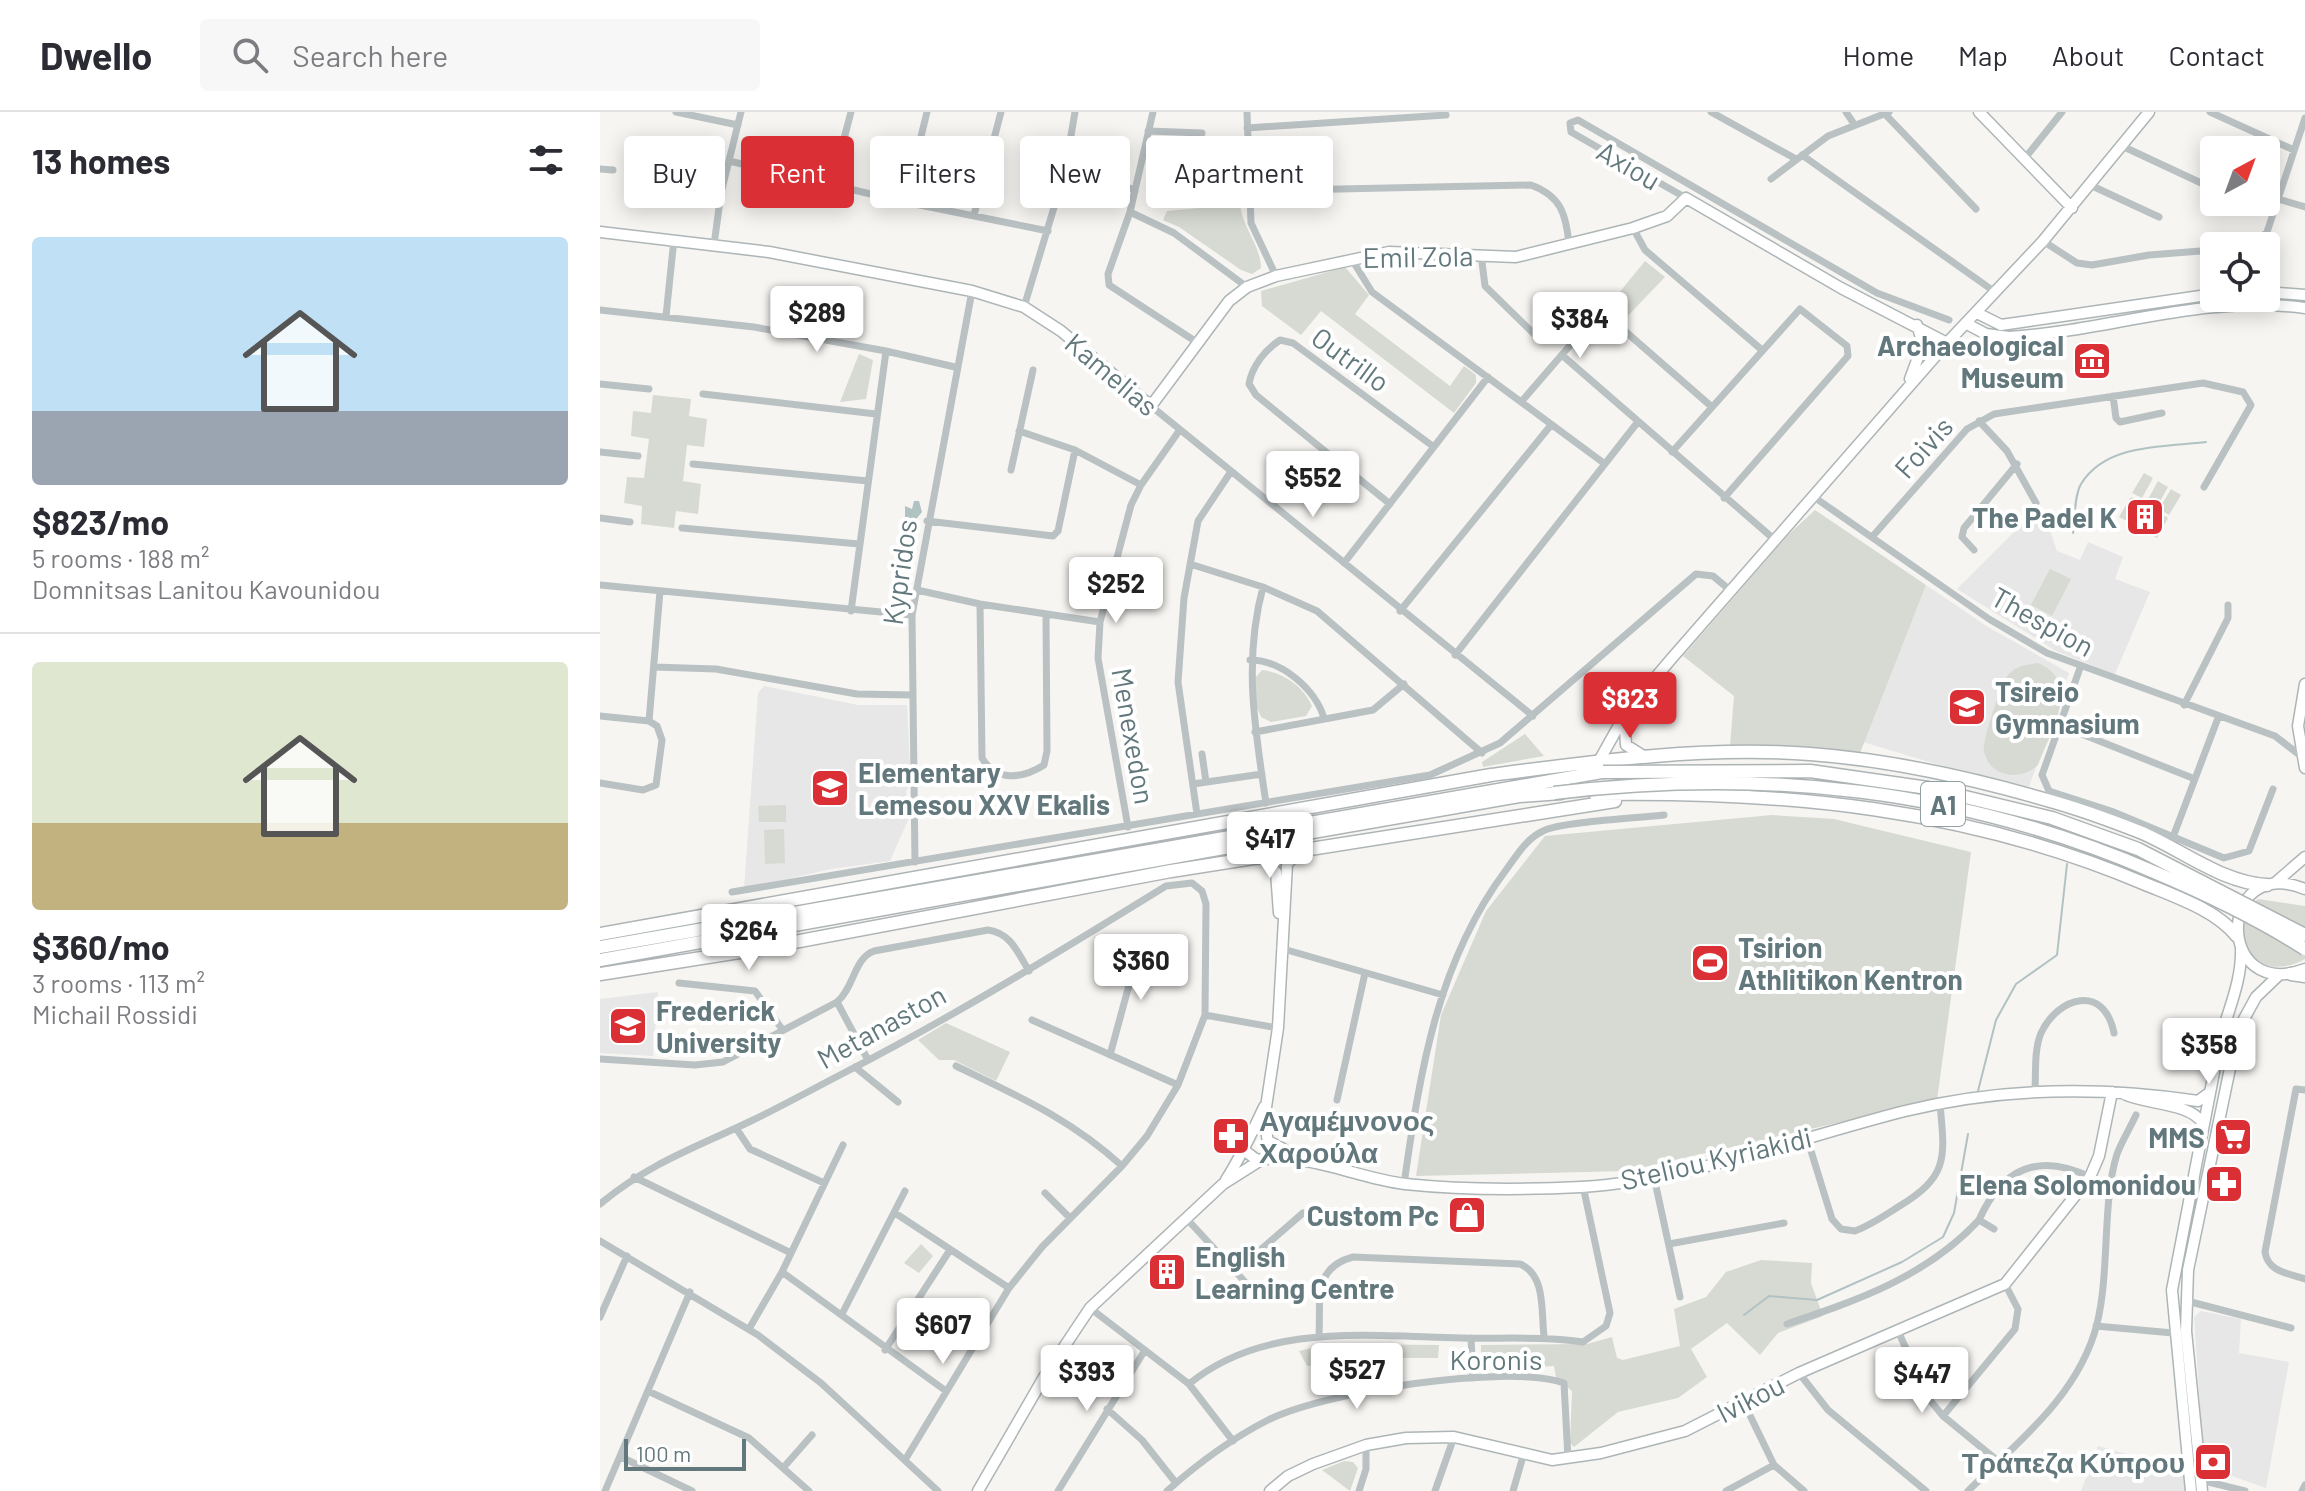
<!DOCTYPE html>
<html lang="en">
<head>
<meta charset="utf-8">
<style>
	body { margin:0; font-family:Barlow,sans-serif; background:#f7f7f7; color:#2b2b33; height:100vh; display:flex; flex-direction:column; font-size:30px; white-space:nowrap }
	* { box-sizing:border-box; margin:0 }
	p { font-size:26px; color:#7c7c81 }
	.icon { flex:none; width:44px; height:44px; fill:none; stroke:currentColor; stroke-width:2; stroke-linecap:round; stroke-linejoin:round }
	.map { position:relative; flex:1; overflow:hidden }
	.panel { display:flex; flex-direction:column; background:#fff; width:600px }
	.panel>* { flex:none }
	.guide { position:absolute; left:24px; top:24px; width:760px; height:72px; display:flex; gap:16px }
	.needle { width:52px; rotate:41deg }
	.buttons { position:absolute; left:1600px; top:24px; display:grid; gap:16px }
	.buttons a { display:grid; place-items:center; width:80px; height:80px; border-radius:8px; background:#fff; box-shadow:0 4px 20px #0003; font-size:40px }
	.scale { position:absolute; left:24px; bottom:20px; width:122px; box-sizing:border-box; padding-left:8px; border:4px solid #62787c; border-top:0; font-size:22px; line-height:28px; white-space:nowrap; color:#62787c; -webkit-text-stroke:6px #fff; paint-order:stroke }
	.price { position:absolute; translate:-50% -68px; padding:0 18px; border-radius:8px; background:#fff; color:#222; font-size:26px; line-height:52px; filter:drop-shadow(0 2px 4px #0008) }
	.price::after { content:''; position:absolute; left:50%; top:48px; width:24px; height:18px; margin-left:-12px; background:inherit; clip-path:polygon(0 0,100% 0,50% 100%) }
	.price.on { background:#d92f35; color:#fff }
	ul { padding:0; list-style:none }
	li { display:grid; align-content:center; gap:16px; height:424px; padding:0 32px }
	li+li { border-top:2px solid #e1e1e2 }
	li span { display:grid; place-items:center; height:248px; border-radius:8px; color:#555 }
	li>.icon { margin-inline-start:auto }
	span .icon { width:144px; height:144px; fill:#fffc; stroke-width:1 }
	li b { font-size:34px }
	h2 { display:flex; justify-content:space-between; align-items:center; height:96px; padding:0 32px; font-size:34px }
	.tag { padding:0 28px; border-radius:8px; background:#fff; box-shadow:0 4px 20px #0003; font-size:28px; line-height:72px }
	.tag.on { background:#d92f35; color:#fff }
	header { display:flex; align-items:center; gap:48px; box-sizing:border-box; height:112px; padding:0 40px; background:#fff; border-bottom:2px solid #e1e1e2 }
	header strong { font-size:38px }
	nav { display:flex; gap:44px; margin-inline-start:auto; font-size:28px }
	.search { width:560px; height:72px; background:#f7f7f7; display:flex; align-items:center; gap:20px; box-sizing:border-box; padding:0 28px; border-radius:8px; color:#7c7c81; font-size:30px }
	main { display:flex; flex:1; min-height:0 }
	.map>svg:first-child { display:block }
</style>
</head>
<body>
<header>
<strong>Dwello</strong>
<div class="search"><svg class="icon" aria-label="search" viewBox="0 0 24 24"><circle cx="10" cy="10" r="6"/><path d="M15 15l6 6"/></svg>Search here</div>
<nav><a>Home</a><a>Map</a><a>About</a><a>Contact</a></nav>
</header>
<main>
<section class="panel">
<h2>13 homes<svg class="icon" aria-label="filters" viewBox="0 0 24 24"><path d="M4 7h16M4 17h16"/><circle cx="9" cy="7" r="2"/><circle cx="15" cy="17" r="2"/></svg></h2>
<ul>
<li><span style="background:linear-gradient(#bfe0f5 70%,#9aa5b1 0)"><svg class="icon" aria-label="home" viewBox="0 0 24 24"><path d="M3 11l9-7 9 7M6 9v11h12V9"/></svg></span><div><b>$823/mo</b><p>5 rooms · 188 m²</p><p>Domnitsas Lanitou Kavounidou</p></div></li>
<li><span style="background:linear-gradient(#dfe7d0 65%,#c2b280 0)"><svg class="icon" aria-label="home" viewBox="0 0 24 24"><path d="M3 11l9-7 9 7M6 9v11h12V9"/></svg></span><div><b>$360/mo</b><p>3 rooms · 113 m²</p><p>Michail Rossidi</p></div></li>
</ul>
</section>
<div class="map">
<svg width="1705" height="1379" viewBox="0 0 1705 1379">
	<rect width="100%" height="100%" fill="#f6f5f2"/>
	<path fill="#e6e7e6" d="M1441,393L1457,439L1480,448L1488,430L1523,445L1515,467L1550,480L1515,562L1456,539L1357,477Z
		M1326,473L1388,515L1469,561L1429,675L1379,665L1263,630Z
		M164,574L258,593H307L311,672L306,679L309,706L290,749L231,757L144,777L158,581Z
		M58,880L53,944L0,941V887Z
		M1601,1199L1641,1207L1639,1241L1689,1250L1666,1376L1604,1354L1594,1205Z
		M1498,1334L1586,1359V1379H1481Z"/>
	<path fill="#d7dad2" d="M640,92C642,115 661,134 661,156L652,162L641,158L579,115L563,108L567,99Z
		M1045,149L1065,165L1022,210L1013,202L1018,182Z
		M745,155L769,183L755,202L850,274L864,254L876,263V271L854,301L721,199L701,223L662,194L661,179Z
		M259,242L273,248L266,287L240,290Z
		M53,283L91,287L89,304L107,307L104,335L87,333L83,369L101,372L98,402L76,399L74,416L41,412L42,394L24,391L27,365L44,366L49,327L31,324L33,299L51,301Z
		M1544,361L1553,366L1542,386L1532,381Z
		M1558,369L1568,375L1557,395L1547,389Z
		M1571,377L1581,383L1569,403L1559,397Z
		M1531,385L1541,390L1529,410L1519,405Z
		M1545,393L1555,399L1544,419L1533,413Z
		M1215,398L1326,473L1260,641L1130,634L1134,584L1083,544L1189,422Z
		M1558,400L1568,406L1557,426L1547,420Z
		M1450,457L1471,467L1452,504L1431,493Z
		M1438,551C1483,570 1450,620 1438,653C1420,670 1389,665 1384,639C1382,630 1402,568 1409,562C1417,553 1427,553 1438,551Z
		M662,558C683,560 704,575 712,594L706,604L671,610L661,605L656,593L655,566Z
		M925,622L944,644L883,655L882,650Z
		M186,693V710H159L158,694Z
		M1172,703L1234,707L1371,740L1337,988L1027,1059L816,1064L841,903L886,799L945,724Z
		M184,717L185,751L165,752L164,718Z
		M1658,787L1705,794V847C1681,861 1651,857 1642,828C1640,819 1645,805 1646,796Z
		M346,911L410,940L396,969L354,948H339L318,928Z
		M321,1132L333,1144L319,1161L304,1151Z
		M1161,1148L1212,1151L1211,1171L1223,1204L1178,1221L1160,1243L1127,1211L1091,1237L1107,1265L1078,1286L1018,1300L974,1335L970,1331L972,1279L956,1265L954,1254L908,1257L881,1242V1233L987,1232L1012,1225L1017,1246L1023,1248L1080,1234L1074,1197L1106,1185L1126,1160Z
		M729,1232L839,1233L838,1246H768L707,1254L699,1239Z
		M744,1349L753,1350L758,1356L750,1379L722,1358Z"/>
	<path fill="#b1c2c3" d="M314,389H319L322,400L313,411L305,405V394L312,397Z"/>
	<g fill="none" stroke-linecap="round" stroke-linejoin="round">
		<path stroke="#b1c2c3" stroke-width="2" d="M1473,421C1475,407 1474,384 1481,372C1506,331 1565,335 1606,330
			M1378,979L1396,908L1416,872L1457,843L1467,752
			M1144,1203L1169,1184L1217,1188L1302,1150L1343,1125L1354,1101L1368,1022"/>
		<g stroke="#adb5b7" stroke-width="13">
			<path id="secondary" d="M1379,0L1472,96
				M0,120L169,140L372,179L424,195L461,219L551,294L629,189L647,175L676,164L789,140L916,145L1033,116L1067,104L1086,86L1241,176L1347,231
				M1666,180L1705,183
				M1377,201L1401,213L1614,182
				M1367,212L1386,222L1409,225C1509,219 1604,182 1705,196
				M1310,267L1323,232L1317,213
				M1705,572L1698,614L1705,656
				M1029,608L1025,617L1026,633L1045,645
				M999,649L1027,599L1072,546L1347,231L1443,129L1549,0
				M663,745L676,760L679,801
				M1675,771L1705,745
				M1705,777C1616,741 1615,891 1705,857
				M1524,982C1547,993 1588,990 1603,1011
				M667,1025L666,995L678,916L687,752L700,738
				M670,1030L698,1045
				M645,1039L657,1048C708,1040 756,1066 805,1072C863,1078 923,1078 981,1075C1086,1069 1202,1025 1305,999C1403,975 1499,974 1598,989L1609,981
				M626,1068C641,1044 652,1021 664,995
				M378,1379L444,1265L490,1196L623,1072L661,1048
				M670,1379L688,1364L713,1352L766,1333L806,1326L854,1325L952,1348L1001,1341L1085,1319L1199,1261L1405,1172L1490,1065L1499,1044L1512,980
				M1591,1379L1572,1178L1620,929C1628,898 1642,869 1641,837
				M1602,1379L1586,1219L1588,1158L1638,918L1656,885L1679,863"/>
		</g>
		<g stroke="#aeb4b6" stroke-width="15">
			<path id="highway" d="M995,682C1186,679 1366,696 1543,771C1574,784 1615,797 1637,824
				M0,822L891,663C996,649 1104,634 1210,642C1292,648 1376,667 1454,690C1482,698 1512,709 1540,720C1581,737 1622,771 1667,773
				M0,835L1013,658
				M0,848L724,718L919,684L961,681
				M0,862L152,838L571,759L1015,689
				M1691,862L1705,864"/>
		</g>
		<path stroke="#bac1c2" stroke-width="7" d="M76,0L138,13
			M553,0L530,100L508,162L509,173L598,231
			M647,0L651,111L676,164
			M1111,0L1196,47
			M1246,0L1254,12
			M1610,0L1694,38
			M1285,2L1376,97
			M647,16L846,3
			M548,19L602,21
			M1522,34L1614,77
			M1202,43L1395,180
			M1425,46L1462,0
			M129,49L305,90L448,119
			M0,57L13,58
			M465,59L532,77
			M1171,67L1228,24L1289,0
			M232,72L251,0
			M78,73L121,81
			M1490,73L1559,105
			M649,79L931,73C961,84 966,102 969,132
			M1086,86L971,20L970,11L978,8L1277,181L1349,208
			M1678,87L1705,95
			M305,90L327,0
			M1644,90L1673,100
			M530,100L574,121L647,175
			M374,103L401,0
			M1033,116L1045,138L1162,238
			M1443,129L1477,151L1492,153L1549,143L1614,138
			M114,133L121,81L141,0
			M1652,134L1667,120L1705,6
			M881,142L885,174L933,221
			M751,146L772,180L1005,352
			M424,195L465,59L475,0
			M0,198L154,215L286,239
			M1003,200L1112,295
			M66,204L74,127
			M963,244L1175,428
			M0,272L49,277
			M103,282L276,302
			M1513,284L1516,306L1520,310L1562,301
			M922,289L1011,186
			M551,294L933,604
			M1379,309L1407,339L1436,391
			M419,319L475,338L541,373
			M0,340L38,344
			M1072,340L1200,197L1247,234L1248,244L1124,386
			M93,352L268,369
			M411,358L433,258
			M1214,385L1389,507L1447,541L1675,624L1701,644
			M790,392L656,283L649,272C652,254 665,238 680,228L693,231L834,335
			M0,406L30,410
			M327,409L453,424L458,419L475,338
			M82,416L259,432
			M1272,425L1367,317L1394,302L1603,271L1643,280L1651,293L1604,375
			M1374,438L1362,425L1364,416L1417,352
			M744,451L888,265
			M590,452L663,475L717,499L882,641
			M0,473L312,503
			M663,475C643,549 655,617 666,691
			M317,478L380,492L500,510
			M380,492L382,646C396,670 422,667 444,653L447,639L446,503
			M251,499L286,239L355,255
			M800,499L951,313
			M855,543L1037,311
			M650,548C682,548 715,577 724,606
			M54,555L116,557L257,582L313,583
			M1480,556L1442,663L1449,679L1511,699L1624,746L1649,739L1673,677
			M1584,593L1628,506V493
			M0,604L49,609
			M1459,613L1595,667
			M655,620L773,598L804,572
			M602,642L606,670
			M0,671L43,678L56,673L62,628L57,614L49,609L60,479
			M593,672L662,662
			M597,702L578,570L584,486L598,409L630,361
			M528,715L498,546L500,510L531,393L541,373L579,319
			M1573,725L1618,606
			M315,750L312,503L372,179
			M132,780L830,663L900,631L1096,462L1113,464L1131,479
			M680,836L843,883
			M79,871L155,879L182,917
			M237,890L268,948
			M605,903L678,916
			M432,908L578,973
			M510,943L535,851L531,836
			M0,947L95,953L123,950L237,890C254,876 254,846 274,839L388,818C411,821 418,841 429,859
			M356,954C418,984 471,1007 522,1054
			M255,955L298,990
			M1435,977C1436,960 1434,938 1441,921C1458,885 1504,871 1514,921
			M1705,978L1696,977L1665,1140C1668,1160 1688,1161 1705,1167
			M737,988L765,861
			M136,1016L150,1037L224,1071
			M1207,1026L1232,1107L1241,1117L1255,1119C1271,1113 1284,1104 1298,1095C1349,1064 1345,1047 1340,992
			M34,1065L189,1140
			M1054,1065L1080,1185
			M804,1072C820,960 837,850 906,758C917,743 926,727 943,719C960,710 1039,706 1064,703
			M445,1081L470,1106
			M0,1092C51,1050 95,1036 153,1008C182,994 211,978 240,963C351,906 459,840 566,774L592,771L602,779L606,792L605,903L578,973L547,1024L522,1054L442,1135L409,1176L305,1348
			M295,1101L409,1176
			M586,1106L646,1171
			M1394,1117L1379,1108C1402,1056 1439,1040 1490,1065
			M0,1129L158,1223L221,1271L338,1379
			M1069,1132L1184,1111
			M636,1159L703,1101
			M182,1160L346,1279
			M1587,1189L1691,1216
			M490,1196L589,1272L633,1329
			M242,1202L305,1079
			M0,1205L27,1144
			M1187,1212C1258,1188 1326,1165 1379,1108
			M1496,1214L1573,1221
			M149,1217L182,1160L243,1033
			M1298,1219L1329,1287L1343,1304L1398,1349
			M719,1223C721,1188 712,1156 753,1145L920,1152C946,1163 941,1199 944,1224
			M871,1226L873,1266
			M285,1238L350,1138
			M1199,1261L1228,1298L1326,1379
			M589,1272C664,1210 769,1224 861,1226C902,1227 942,1224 983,1230L1006,1214L1010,1201L983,1074
			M50,1280L149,1326L209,1379
			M1143,1289L1174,1353L1204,1379
			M507,1297L542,1328L576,1371
			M1343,1304L1415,1217L1418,1197L1405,1172
			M21,1345L92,1379
			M183,1356L212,1323
			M1600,1368L1645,1379
			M5,1379L90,1180
			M458,1379L545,1238
			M567,1379C597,1352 633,1326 668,1308C724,1280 905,1251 964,1271L968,1347
			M759,1379L766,1357V1333
			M835,1379L854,1325
			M913,1379L924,1341
			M1126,1379L1174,1353
			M1368,1379C1418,1330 1479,1283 1497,1212C1510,1159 1502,1090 1517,1042C1522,1029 1530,1016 1536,1003
			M1702,1379L1705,1373"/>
		<use href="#secondary" stroke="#fff" stroke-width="10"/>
		<use href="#highway" stroke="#fff" stroke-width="12"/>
		<g stroke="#aeb4b6" stroke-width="15" stroke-linecap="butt">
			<path id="highway-bridge" d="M1003,660L1210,659L1328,676L1452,706L1538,737L1705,823
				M954,681C1163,656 1360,676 1554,760C1606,782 1657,806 1705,837"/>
		</g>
		<use href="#highway-bridge" stroke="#fff" stroke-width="12"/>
	</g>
	<defs>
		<g id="museum-square" transform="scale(2)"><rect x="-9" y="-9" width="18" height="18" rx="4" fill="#d92f35" stroke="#fff"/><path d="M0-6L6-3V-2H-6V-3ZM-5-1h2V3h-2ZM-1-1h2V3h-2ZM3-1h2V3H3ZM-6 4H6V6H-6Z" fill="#fff"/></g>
		<g id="building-square" transform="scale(2)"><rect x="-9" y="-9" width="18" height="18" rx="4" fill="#d92f35" stroke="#fff"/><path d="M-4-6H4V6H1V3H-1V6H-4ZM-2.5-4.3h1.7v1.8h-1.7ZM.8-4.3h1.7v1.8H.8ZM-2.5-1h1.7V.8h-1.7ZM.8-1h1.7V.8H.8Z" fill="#fff"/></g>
		<g id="school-square" transform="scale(2)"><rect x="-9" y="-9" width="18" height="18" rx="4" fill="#d92f35" stroke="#fff"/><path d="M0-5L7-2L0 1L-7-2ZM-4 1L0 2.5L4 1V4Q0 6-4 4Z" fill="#fff"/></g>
		<g id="stadium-square" transform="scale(2)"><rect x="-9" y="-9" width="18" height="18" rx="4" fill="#d92f35" stroke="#fff"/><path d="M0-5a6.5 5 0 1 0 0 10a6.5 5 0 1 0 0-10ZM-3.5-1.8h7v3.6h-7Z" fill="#fff"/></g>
		<g id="university-square" transform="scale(2)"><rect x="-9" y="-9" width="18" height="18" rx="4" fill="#d92f35" stroke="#fff"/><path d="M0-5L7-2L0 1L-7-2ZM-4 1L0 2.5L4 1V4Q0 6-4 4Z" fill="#fff"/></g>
		<g id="pharmacy-square" transform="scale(2)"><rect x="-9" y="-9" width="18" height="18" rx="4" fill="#d92f35" stroke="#fff"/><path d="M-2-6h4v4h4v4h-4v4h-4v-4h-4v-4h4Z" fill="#fff"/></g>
		<g id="supermarket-square" transform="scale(2)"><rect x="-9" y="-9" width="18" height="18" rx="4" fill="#d92f35" stroke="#fff"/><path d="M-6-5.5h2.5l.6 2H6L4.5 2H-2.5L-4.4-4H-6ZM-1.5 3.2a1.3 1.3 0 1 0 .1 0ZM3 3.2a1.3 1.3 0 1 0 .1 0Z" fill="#fff"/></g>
		<g id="shop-square" transform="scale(2)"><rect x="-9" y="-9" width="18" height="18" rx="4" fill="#d92f35" stroke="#fff"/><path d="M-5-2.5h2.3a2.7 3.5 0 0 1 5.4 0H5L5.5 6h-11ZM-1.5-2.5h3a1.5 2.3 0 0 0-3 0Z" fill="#fff"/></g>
		<g id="bank-square" transform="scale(2)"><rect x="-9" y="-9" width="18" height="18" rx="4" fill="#d92f35" stroke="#fff"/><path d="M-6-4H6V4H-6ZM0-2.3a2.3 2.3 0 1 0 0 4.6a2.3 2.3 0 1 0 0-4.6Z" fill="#fff"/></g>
	</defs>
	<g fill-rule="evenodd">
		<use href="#museum-square" x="1492" y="249"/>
		<use href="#building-square" x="1545" y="405"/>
		<use href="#school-square" x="1367" y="595"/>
		<use href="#school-square" x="230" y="676"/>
		<use href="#stadium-square" x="1110" y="851"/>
		<use href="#university-square" x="28" y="914"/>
		<use href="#pharmacy-square" x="631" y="1024"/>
		<use href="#supermarket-square" x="1633" y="1025"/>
		<use href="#pharmacy-square" x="1624" y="1072"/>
		<use href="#shop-square" x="867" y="1103"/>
		<use href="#building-square" x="567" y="1160"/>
		<use href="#bank-square" x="1613" y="1350"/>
	</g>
	<g text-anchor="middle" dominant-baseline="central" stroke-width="8" stroke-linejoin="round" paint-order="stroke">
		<rect fill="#fff" stroke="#91a0a3" stroke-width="2" x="1321" y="670" width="44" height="44" rx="6"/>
		<g font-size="26" font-weight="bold" fill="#62787c">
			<text x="1343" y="692">A1</text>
		</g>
		<g font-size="28" fill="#62787c" stroke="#fff">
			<text transform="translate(1029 53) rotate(30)">Axiou</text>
			<text transform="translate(818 144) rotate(-1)">Emil Zola</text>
			<text transform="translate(751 247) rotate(36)">Outrillo</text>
			<text transform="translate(512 262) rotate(40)">Kamelias</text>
			<text transform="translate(1323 335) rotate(-48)">Foivis</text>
			<text transform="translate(299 460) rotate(-82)">Kypridos</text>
			<text transform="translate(1443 509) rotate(29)">Thespion</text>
			<text transform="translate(534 624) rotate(80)">Menexedon</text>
			<text transform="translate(281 914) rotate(-29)">Metanaston</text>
			<text transform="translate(1116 1046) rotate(-13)">Steliou Kyriakidi</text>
			<text x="896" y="1247">Koronis</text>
			<text transform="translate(1150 1286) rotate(-27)">Ivikou</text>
		</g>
		<g font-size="28" font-weight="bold" fill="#62787c" stroke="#fff" text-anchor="end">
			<text x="1464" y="233">Archaeological<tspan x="1464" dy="32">Museum</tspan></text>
			<text x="1517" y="405">The Padel K</text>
			<text x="1395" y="579" text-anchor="start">Tsireio<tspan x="1395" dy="32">Gymnasium</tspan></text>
			<text x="258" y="660" text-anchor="start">Elementary<tspan x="258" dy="32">Lemesou XXV Ekalis</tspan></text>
			<text x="1138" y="835" text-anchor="start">Tsirion<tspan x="1138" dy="32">Athlitikon Kentron</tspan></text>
			<text x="56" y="898" text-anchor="start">Frederick<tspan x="56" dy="32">University</tspan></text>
			<text x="659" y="1008" text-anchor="start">Αγαμέμνονος<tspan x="659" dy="32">Χαρούλα</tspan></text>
			<text x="1605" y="1025">MMS</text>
			<text x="1596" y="1072">Elena Solomonidou</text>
			<text x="839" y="1103">Custom Pc</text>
			<text x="595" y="1144" text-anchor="start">English<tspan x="595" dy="32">Learning Centre</tspan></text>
			<text x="1585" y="1350">Τράπεζα Κύπρου</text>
		</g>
	</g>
</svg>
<div class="buttons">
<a><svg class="needle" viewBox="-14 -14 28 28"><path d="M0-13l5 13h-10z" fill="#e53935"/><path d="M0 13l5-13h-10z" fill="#7c7c81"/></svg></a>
<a><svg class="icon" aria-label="locate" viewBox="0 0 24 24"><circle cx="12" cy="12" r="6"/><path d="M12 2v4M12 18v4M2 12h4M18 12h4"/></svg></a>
</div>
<div class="scale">100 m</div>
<b class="price" style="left:217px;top:242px">$289</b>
<b class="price" style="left:980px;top:248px">$384</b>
<b class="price" style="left:713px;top:407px">$552</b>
<b class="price" style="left:516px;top:513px">$252</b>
<b class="price on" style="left:1030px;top:628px">$823</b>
<b class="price" style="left:670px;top:768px">$417</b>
<b class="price" style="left:149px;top:860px">$264</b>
<b class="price" style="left:541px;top:890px">$360</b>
<b class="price" style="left:1609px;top:974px">$358</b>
<b class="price" style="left:343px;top:1254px">$607</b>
<b class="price" style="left:757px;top:1299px">$527</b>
<b class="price" style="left:487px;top:1301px">$393</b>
<b class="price" style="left:1322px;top:1303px">$447</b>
<div class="guide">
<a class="tag">Buy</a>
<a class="tag on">Rent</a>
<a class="tag">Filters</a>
<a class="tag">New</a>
<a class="tag">Apartment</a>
</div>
</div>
</main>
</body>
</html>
